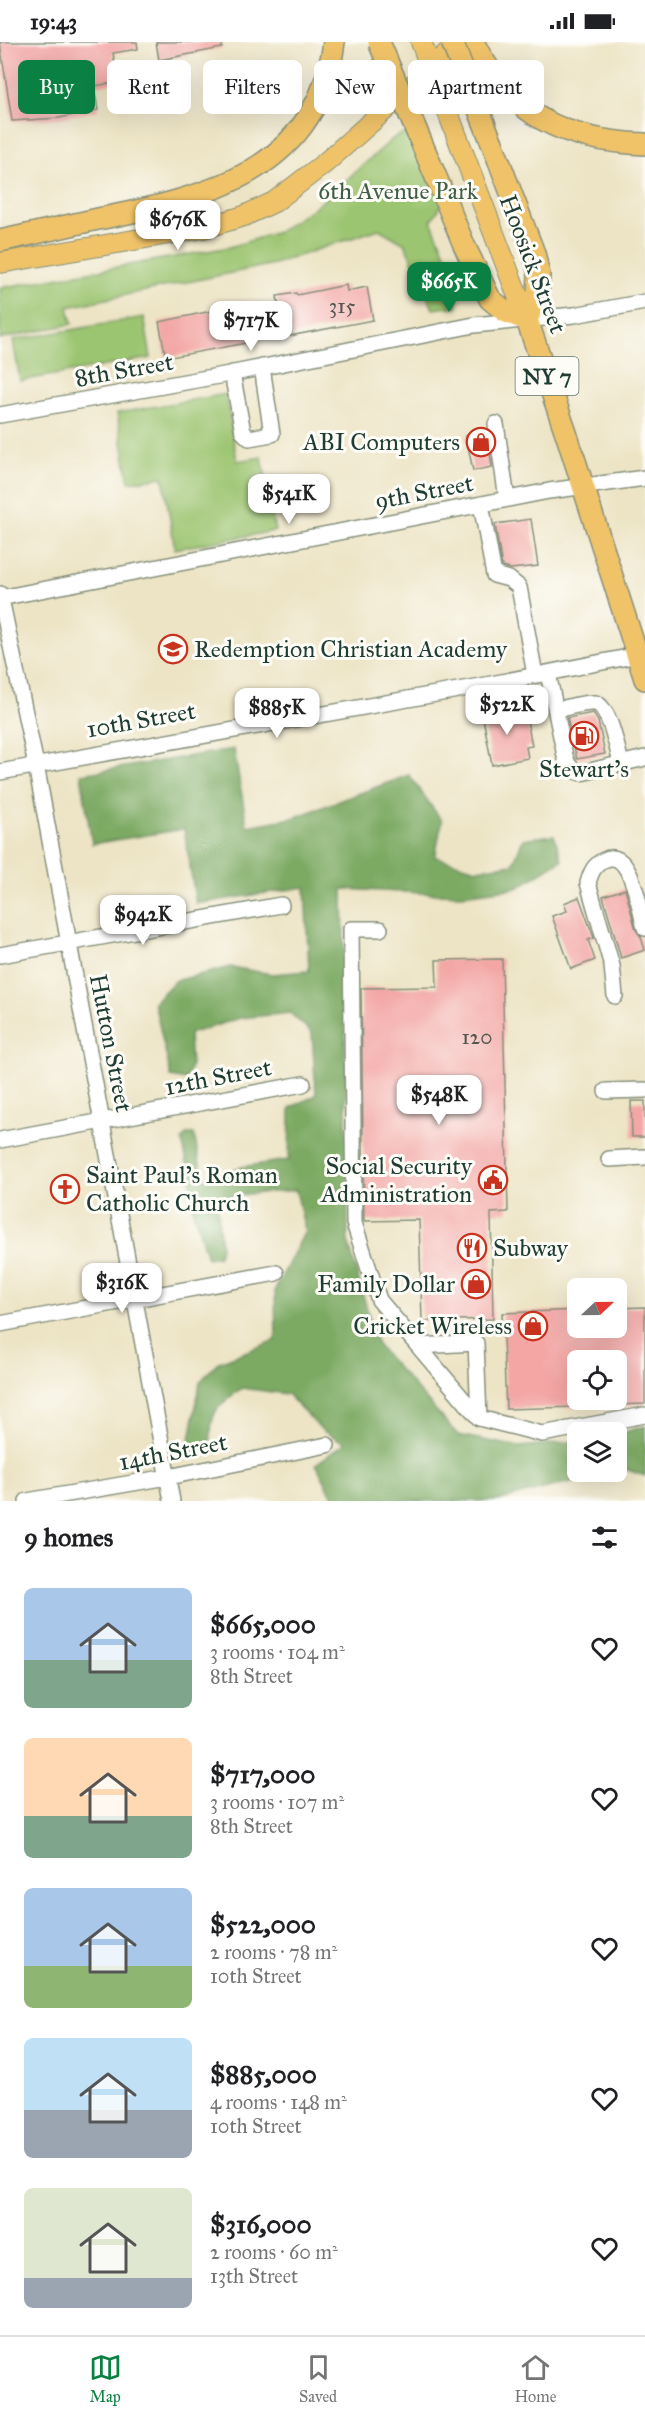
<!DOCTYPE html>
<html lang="en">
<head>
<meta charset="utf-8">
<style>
	body { margin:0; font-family:"IM FELL Great Primer",serif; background:#f2f2f2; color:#202124; height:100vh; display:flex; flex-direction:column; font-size:22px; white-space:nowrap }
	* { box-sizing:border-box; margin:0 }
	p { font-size:20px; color:#757577 }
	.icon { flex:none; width:33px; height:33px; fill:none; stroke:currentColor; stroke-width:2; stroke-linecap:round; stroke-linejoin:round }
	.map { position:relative; height:1459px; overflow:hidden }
	.panel { display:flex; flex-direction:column; background:#fff; flex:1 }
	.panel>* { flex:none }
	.hud { position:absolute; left:18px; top:18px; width:609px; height:54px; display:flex; gap:12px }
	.needle { width:39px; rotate:68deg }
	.buttons { position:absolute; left:567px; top:1236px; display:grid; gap:12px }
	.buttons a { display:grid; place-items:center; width:60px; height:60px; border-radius:9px; background:#fff; box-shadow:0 6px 24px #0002; font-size:30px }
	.price { position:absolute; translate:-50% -51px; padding:0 14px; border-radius:12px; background:#fff; color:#222; font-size:20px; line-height:39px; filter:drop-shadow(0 2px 3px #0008) }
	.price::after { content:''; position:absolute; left:50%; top:36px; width:18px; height:14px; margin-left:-9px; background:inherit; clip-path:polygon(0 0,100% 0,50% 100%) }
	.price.current { background:#0b8043; color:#fff }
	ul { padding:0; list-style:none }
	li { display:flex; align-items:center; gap:18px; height:150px; padding:0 24px }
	li span { display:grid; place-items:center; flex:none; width:168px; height:120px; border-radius:9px; color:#555 }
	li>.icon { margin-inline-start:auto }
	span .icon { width:72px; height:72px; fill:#fffc; stroke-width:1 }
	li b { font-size:26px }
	h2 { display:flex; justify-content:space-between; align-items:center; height:72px; padding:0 24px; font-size:26px }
	.chip { padding:0 21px; border-radius:9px; background:#fff; box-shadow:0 6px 24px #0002; font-size:21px; line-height:54px }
	.chip.current { background:#0b8043; color:#fff }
	.status { display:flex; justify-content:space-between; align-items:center; height:42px; padding:0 30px; background:#fff; direction:ltr }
	.status svg { height:16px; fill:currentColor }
	.tabs { display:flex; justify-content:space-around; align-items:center; height:84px; border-top:2px solid #e0e0e0; background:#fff; font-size:16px; color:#757577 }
	.tabs a { display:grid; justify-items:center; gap:3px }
	.tabs .current { color:#0b8043 }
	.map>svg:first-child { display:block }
</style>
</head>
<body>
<div class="status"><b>19:43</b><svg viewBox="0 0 49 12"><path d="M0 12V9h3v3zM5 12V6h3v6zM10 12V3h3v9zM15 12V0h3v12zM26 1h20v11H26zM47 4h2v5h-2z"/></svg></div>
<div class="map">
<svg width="645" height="1459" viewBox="0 0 645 1459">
	<rect width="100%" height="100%" fill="#fdfcf7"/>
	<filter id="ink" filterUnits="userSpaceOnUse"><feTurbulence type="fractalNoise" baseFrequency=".0167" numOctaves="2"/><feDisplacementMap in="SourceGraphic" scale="12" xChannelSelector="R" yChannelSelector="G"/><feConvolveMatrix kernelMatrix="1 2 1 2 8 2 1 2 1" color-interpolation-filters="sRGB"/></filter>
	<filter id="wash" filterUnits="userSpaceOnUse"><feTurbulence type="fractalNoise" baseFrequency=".008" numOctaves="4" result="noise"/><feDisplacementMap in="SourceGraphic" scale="24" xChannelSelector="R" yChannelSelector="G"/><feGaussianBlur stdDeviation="1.35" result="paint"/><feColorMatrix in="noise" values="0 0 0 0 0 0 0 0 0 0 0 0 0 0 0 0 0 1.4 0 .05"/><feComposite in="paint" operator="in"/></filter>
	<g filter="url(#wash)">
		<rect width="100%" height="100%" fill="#ede4c5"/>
		<path fill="#9cc571" stroke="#5e8152" stroke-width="1.5" d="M405,91L427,98L449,152L431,179L458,240L457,264L433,267L405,202L379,187L274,222L68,265L72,282L0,297V246L230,205L278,190L318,163L395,95Z
			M144,275L151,316L20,339L13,298Z
			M226,352L237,419L262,415L275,489L175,507L163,435L129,440L117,371Z"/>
		<path fill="#7daa63" stroke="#4e744c" stroke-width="1.5" d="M234,707L247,784L293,776L409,733L442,779L435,815L477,827L513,822L523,797L554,793L562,818L517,846L461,853L343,847L348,1199L377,1303L458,1393L519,1405L577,1399L578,1430H609L497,1459H335L316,1422L345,1401L323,1389L287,1352L242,1346C210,1370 212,1369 210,1409L187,1415L200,1340L217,1321L276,1298L275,1248L305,1189L296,1148L236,1153L217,1159L221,1205L219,1214L207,1216L192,1165L191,1139L182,1098L187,1092H194L203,1137L241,1125L289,1118L290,1066L316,1053L312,991L290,971L240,976L189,992L191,1024L186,1038L171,1035L154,960L175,939L230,925L272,932L309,929L305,845L196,862L184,787L92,802L81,732Z
			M645,1384V1434L622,1426L617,1427V1392Z"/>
		<g id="blocks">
			<path fill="#f3a6a4" d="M0,0H137L138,7L113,11L118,40L94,44L98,68L59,76L12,79Z
				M156,0H222V6L159,18Z
				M346,243L347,249L367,245L373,278L284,295L277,254L296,251L297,253Z
				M226,266L228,279L247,275L252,300L166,316L159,280Z
				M487,390L492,425L473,429L466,394Z
				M531,477L538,524L511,527L502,525L495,482Z
				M509,665L510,670L519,669L521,679L527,678L532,704L526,705L528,716L492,723L483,676L494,674L493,668Z
				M593,671L598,679L605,712L577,717L567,676Z
				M625,847L636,888L641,895L645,908L621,916L603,854Z
				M579,855L594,896L588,898L595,918L571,927L552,874L567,869L564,861Z
				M502,917L508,1170L491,1171L493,1277L422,1279L419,1178L364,1179L361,946L437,945L436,918Z
				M631,1059H645V1095H632Z
				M645,1265V1362L616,1363V1318H578V1365L506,1367L502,1271L578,1268V1286H616V1266Z"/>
		</g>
	</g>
	<g filter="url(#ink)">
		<use href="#blocks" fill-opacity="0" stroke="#86907c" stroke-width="1.5"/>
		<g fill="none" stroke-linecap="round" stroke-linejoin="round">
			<g stroke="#86907c" stroke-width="18">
				<path id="minor" d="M232,331L243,390L249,396L272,392L262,325
					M0,373L224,333L474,283L574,273L645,260
					M496,382L507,457
					M481,462L494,533L509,537L519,545L535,633
					M0,552L36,723L172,1459
					M0,556L549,449L645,436
					M548,631L565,714C568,724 571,728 581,731L645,716
					M556,668C567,666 583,660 595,661C609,663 618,709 621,722
					M0,730L486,643L638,613
					M380,887H351L354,1181L379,1258L479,1376L542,1392L645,1373
					M0,913L281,863
					M615,954L612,924L588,841C591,830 594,823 604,818C631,803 640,869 645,886
					M606,1049L645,1048
					M0,1098L303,1042
					M609,1117L645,1115
					M0,1282L276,1231
					M418,1304L476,1301L479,1376
					M27,1459L168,1435L327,1403"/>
			</g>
			<g stroke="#86907c" stroke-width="22">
				<path id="major" d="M421,0L527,278
					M0,221L204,186L244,174L274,160L325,121L431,27L458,0"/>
			</g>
			<g stroke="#86907c" stroke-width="24">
				<path id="highway" d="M473,0C511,74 564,99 645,102
					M492,101L534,211L539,233L538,251L527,278
					M441,147L464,203L490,257L506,270L527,278
					M0,199C33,192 65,184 98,177C206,156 318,129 334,0
					M527,278L566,391L645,637"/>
			</g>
			<use href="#minor" stroke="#fff" stroke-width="15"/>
			<use href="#major" stroke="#f0c369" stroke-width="20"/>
			<use href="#highway" stroke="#f0c369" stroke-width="21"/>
			<g stroke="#86907c" stroke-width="24" stroke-linecap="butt">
				<path id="highway-bridge" d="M379,0L441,147
					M452,0L492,101"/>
			</g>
			<use href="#highway-bridge" stroke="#f0c369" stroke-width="21"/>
		</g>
	</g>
	<defs>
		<g id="shop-ring" transform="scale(1.5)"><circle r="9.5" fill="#fdfcf7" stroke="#c8321e" stroke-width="1.5"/><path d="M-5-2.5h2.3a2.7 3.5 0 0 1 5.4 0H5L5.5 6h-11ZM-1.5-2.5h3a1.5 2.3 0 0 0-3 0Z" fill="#c8321e"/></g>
		<g id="school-ring" transform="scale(1.5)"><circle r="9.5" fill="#fdfcf7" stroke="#c8321e" stroke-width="1.5"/><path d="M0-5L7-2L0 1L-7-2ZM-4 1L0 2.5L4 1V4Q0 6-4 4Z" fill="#c8321e"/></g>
		<g id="fuel-ring" transform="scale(1.5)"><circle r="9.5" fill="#fdfcf7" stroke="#c8321e" stroke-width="1.5"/><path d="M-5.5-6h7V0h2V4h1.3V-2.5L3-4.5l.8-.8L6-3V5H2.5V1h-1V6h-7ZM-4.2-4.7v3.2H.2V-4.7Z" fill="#c8321e"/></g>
		<g id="civic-ring" transform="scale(1.5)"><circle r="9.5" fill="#fdfcf7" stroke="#c8321e" stroke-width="1.5"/><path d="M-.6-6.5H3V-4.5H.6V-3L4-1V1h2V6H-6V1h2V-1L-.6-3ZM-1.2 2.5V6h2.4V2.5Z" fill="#c8321e"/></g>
		<g id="church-ring" transform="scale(1.5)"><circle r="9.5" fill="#fdfcf7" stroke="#c8321e" stroke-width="1.5"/><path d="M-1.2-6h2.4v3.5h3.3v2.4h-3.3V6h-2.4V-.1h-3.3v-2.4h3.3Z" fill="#c8321e"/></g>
		<g id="restaurant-ring" transform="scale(1.5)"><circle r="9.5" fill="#fdfcf7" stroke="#c8321e" stroke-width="1.5"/><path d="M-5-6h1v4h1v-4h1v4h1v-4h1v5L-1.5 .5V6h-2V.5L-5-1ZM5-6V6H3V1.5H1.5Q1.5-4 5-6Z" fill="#c8321e"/></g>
	</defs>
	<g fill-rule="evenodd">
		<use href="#shop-ring" x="481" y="400"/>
		<use href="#school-ring" x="173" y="607"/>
		<use href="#fuel-ring" x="584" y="694"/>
		<use href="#civic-ring" x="493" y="1138"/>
		<use href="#church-ring" x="65" y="1147"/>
		<use href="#restaurant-ring" x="472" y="1206"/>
		<use href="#shop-ring" x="476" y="1242"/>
		<use href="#shop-ring" x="533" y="1284"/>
	</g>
	<g text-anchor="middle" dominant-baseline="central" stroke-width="6" stroke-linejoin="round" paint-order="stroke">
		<g font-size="21" fill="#545750">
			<text x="342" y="264">315</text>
			<text x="477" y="995">120</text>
		</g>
		<rect fill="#fdfcf7" stroke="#62766e" stroke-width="1.5" x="515.5" y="315" width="63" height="38" rx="4.5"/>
		<g font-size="22" font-weight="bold" fill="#1f3d34">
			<text x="547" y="334">NY 7</text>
		</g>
		<g font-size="24" fill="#3e5f43" stroke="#fdfcf7">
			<text x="398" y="149">6th Avenue Park</text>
		</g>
		<g font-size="24" fill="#1f3d34" stroke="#fdfcf7">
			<text transform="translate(533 222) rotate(69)">Hoosick Street</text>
			<text transform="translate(124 328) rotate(-10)">8th Street</text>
			<text transform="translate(424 450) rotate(-11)">9th Street</text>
			<text transform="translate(141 678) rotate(-10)">10th Street</text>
			<text transform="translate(111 1001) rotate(79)">Hutton Street</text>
			<text transform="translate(218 1035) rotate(-11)">12th Street</text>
			<text transform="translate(173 1410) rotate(-11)">14th Street</text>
		</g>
		<g font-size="24" fill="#1f3d34" stroke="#fdfcf7" text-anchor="end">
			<text x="460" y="400">ABI Computers</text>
			<text x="194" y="607" text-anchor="start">Redemption Christian Academy</text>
			<text x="584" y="727" text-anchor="middle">Stewart's</text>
			<text x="472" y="1124">Social Security<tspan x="472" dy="28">Administration</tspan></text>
			<text x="86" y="1133" text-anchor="start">Saint Paul's Roman<tspan x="86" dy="28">Catholic Church</tspan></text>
			<text x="493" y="1206" text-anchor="start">Subway</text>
			<text x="455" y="1242">Family Dollar</text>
			<text x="512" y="1284">Cricket Wireless</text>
		</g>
	</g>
</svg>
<div class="buttons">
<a><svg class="needle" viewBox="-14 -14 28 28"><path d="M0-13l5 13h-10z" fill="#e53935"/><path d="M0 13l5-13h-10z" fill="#757577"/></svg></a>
<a><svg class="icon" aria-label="locate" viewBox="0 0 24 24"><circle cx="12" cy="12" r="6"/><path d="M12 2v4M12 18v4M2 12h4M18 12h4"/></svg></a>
<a><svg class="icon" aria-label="layers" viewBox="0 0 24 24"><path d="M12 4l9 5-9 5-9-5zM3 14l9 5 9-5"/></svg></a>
</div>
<b class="price" style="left:178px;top:209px">$676K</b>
<b class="price current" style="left:449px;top:271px">$665K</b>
<b class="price" style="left:251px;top:310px">$717K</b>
<b class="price" style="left:289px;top:483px">$541K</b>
<b class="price" style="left:507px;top:694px">$522K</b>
<b class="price" style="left:277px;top:697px">$885K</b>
<b class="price" style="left:143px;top:904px">$942K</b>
<b class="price" style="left:439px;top:1084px">$548K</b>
<b class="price" style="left:122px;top:1272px">$316K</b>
<div class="hud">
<a class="chip current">Buy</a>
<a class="chip">Rent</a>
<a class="chip">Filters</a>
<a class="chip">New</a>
<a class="chip">Apartment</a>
</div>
</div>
<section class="panel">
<h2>9 homes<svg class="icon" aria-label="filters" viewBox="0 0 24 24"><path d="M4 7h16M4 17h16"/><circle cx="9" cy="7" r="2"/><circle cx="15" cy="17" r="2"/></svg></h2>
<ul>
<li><span style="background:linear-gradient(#a9c7e8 60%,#7fa58c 0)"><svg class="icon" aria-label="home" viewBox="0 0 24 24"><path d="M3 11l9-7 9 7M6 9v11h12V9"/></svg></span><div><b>$665,000</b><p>3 rooms · 104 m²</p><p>8th Street</p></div><svg class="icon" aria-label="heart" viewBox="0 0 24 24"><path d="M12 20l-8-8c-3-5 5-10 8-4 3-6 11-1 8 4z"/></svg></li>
<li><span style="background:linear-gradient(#ffd9b3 65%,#7fa58c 0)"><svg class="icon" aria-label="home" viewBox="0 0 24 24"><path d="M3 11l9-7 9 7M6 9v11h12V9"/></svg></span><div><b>$717,000</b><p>3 rooms · 107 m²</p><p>8th Street</p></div><svg class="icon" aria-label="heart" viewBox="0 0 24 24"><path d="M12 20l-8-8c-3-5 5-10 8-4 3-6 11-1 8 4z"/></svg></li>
<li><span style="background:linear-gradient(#a9c7e8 65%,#8fb573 0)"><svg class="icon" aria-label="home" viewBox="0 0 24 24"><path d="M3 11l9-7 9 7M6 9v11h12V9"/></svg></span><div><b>$522,000</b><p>2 rooms · 78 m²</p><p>10th Street</p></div><svg class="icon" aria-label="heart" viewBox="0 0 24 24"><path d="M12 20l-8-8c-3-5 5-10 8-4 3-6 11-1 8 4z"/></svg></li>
<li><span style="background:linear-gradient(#bfe0f5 60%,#9aa5b1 0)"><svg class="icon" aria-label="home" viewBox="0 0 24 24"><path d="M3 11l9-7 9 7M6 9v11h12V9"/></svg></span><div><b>$885,000</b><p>4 rooms · 148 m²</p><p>10th Street</p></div><svg class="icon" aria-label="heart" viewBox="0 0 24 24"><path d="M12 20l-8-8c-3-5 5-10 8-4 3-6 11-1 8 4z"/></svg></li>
<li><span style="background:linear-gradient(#dfe7d0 75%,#9aa5b1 0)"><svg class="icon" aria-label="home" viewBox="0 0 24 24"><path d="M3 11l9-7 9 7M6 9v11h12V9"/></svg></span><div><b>$316,000</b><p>2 rooms · 60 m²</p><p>13th Street</p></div><svg class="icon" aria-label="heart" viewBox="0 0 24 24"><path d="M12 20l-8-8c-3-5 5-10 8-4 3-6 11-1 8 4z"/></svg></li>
</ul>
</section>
<nav class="tabs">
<a class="current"><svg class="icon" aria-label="map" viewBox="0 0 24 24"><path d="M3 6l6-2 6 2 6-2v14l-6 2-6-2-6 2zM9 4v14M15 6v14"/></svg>Map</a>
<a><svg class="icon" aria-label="saved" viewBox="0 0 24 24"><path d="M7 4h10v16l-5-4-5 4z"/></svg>Saved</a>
<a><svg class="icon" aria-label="home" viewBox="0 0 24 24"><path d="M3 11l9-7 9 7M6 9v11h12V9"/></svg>Home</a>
</nav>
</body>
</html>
